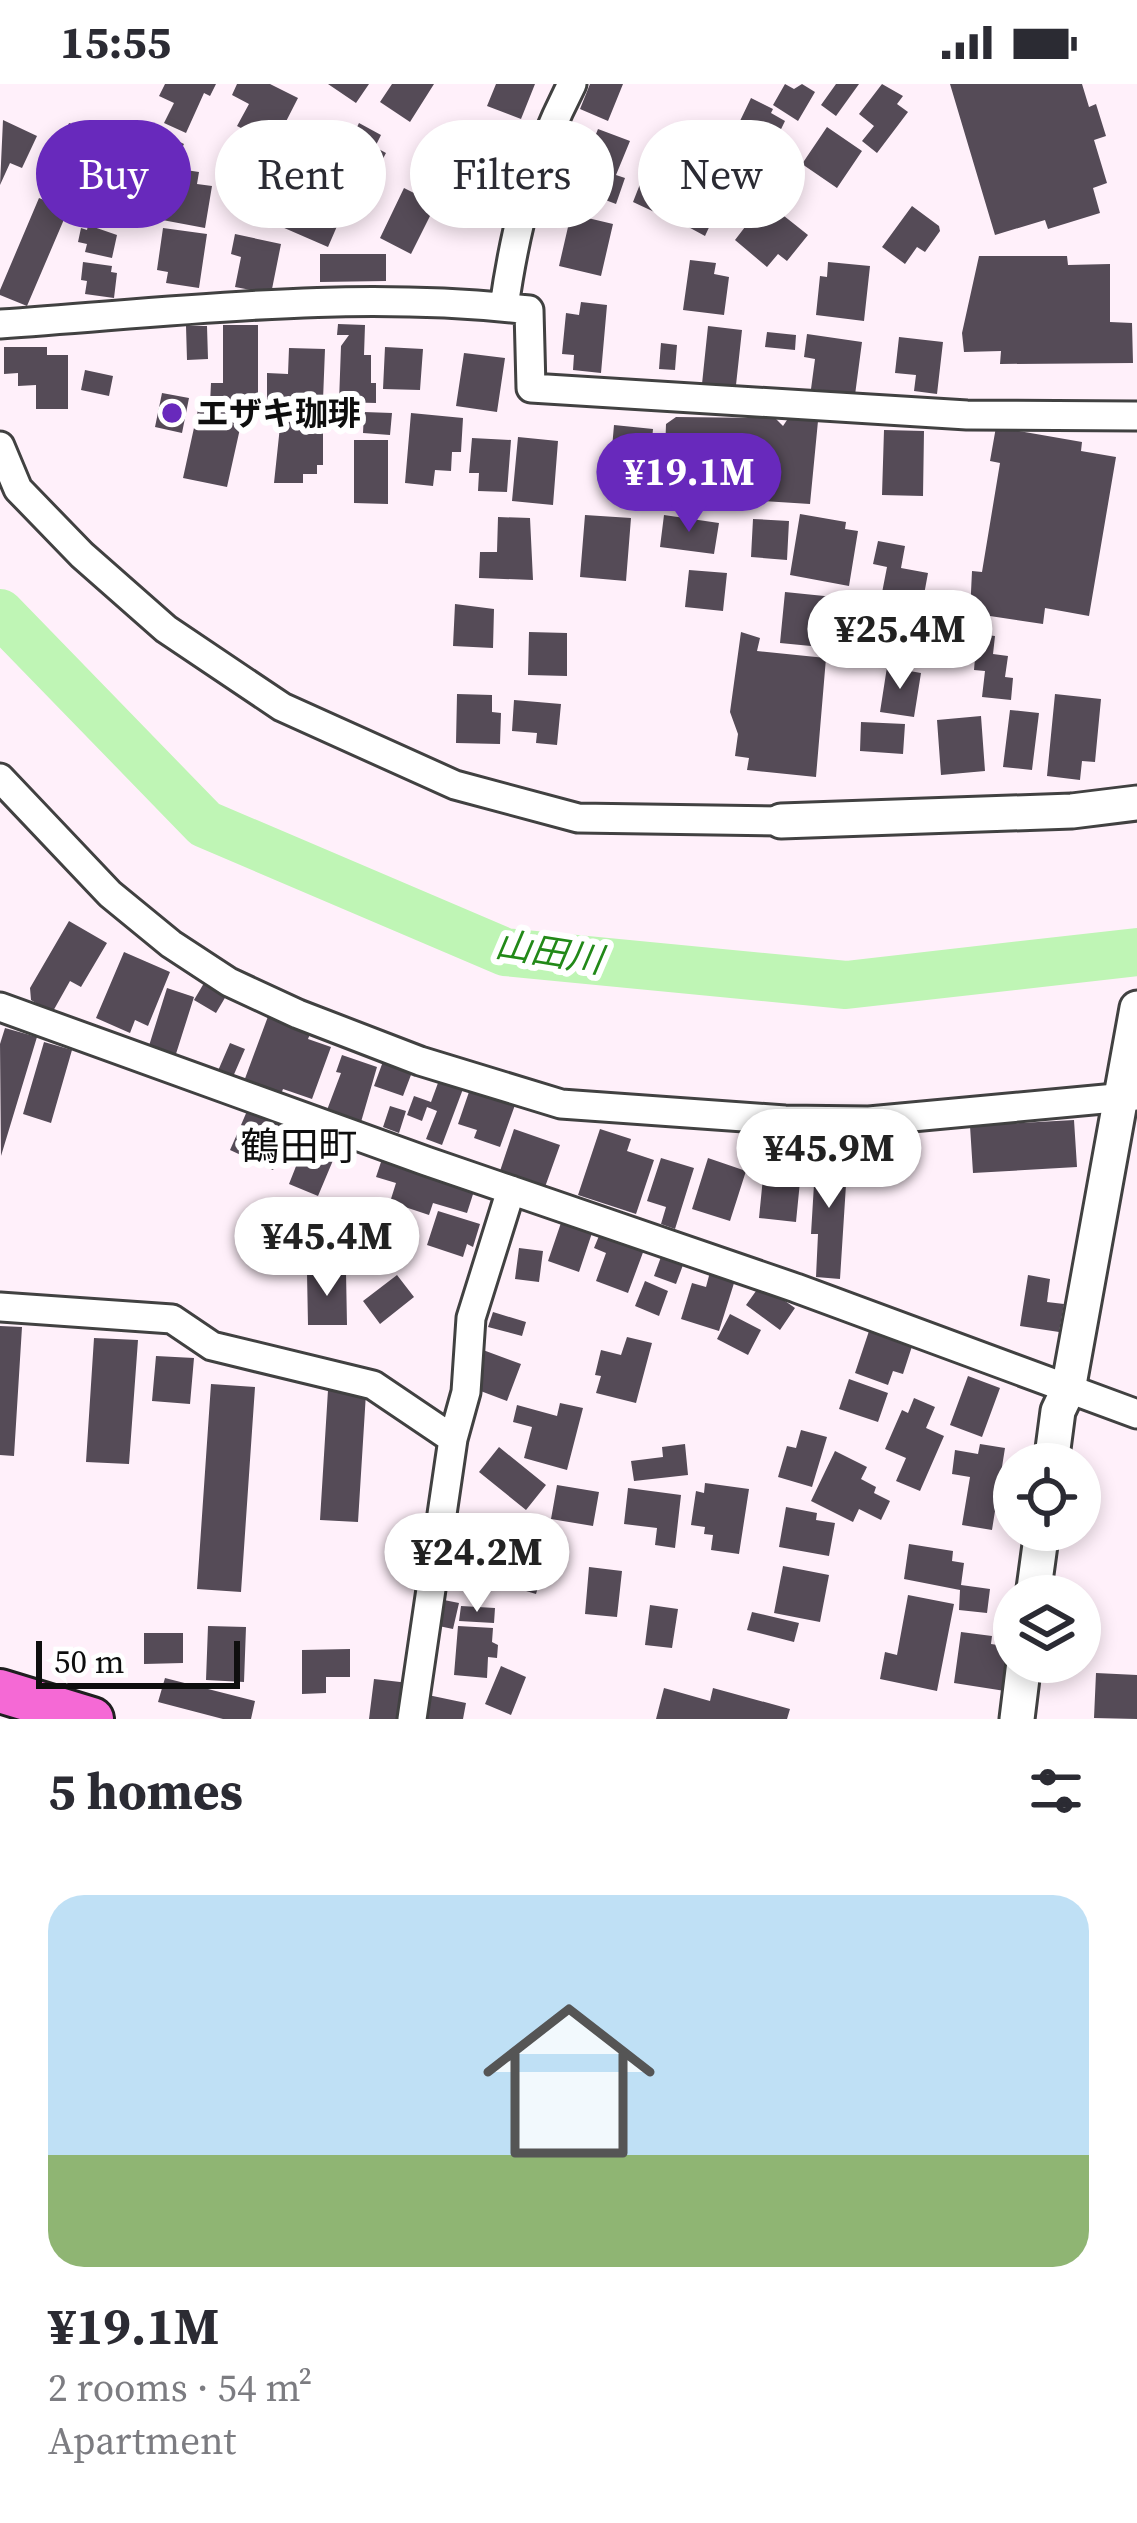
<!DOCTYPE html>
<html lang="en">
<head>
<meta charset="utf-8">
<style>
	body { margin:0; font-family:"Source Serif 4","Noto Sans JP",serif; background:#f2f2f3; color:#2b2b33; height:100vh; display:flex; flex-direction:column; font-size:45px; white-space:nowrap }
	* { box-sizing:border-box; margin:0 }
	p { font-size:39px; color:#7c7c81 }
	.icon { flex:none; width:66px; height:66px; fill:none; stroke:currentColor; stroke-width:2; stroke-linecap:round; stroke-linejoin:round }
	.map { position:relative; height:1635px; overflow:hidden }
	.side { display:flex; flex-direction:column; background:#fff; flex:1 }
	.side>* { flex:none }
	.hud { position:absolute; left:36px; top:36px; width:1065px; height:108px; display:flex; gap:24px }
	.controls { position:absolute; left:993px; top:1359px; display:grid; gap:24px }
	.controls a { display:grid; place-items:center; width:108px; height:108px; border-radius:50%; background:#fff; box-shadow:0 6px 18px #0003; font-size:60px }
	.scale { position:absolute; left:36px; bottom:30px; width:204px; box-sizing:border-box; padding-left:12px; border:6px solid #0e0e0e; border-top:0; font-size:33px; line-height:42px; white-space:nowrap; color:#0e0e0e; -webkit-text-stroke:9px #fff; paint-order:stroke }
	.price { position:absolute; translate:-50% -102px; padding:0 27px; border-radius:42px; background:#fff; color:#222; font-size:39px; line-height:78px; filter:drop-shadow(0 3px 6px #0008) }
	.price::after { content:''; position:absolute; left:50%; top:72px; width:36px; height:27px; margin-left:-18px; background:inherit; clip-path:polygon(0 0,100% 0,50% 100%) }
	.price.active { background:#6829bc; color:#fff }
	ul { padding:0; list-style:none }
	li { display:grid; align-content:center; gap:24px; height:636px; padding:0 48px }
	li+li { border-top:3px solid #e1e1e2 }
	li span { display:grid; place-items:center; height:372px; border-radius:36px; color:#555 }
	li>.icon { margin-inline-start:auto }
	span .icon { width:216px; height:216px; fill:#fffc; stroke-width:1 }
	li b { font-size:51px }
	h2 { display:flex; justify-content:space-between; align-items:center; height:144px; padding:0 48px; font-size:51px }
	.pill { padding:0 42px; border-radius:54px; background:#fff; box-shadow:0 6px 18px #0003; font-size:42px; line-height:108px }
	.pill.active { background:#6829bc; color:#fff }
	.status { display:flex; justify-content:space-between; align-items:center; height:84px; padding:0 60px; background:#fff; direction:ltr }
	.status svg { height:33px; fill:currentColor }
	.map>svg:first-child { display:block }
</style>
</head>
<body>
<div class="status"><b>15:55</b><svg viewBox="0 0 49 12"><path d="M0 12V9h3v3zM5 12V6h3v6zM10 12V3h3v9zM15 12V0h3v12zM26 1h20v11H26zM47 4h2v5h-2z"/></svg></div>
<div class="map">
<svg width="1137" height="1635" viewBox="0 0 1137 1635">
	<rect width="100%" height="100%" fill="#fff0fa"/>
	<g fill="none" stroke-linecap="round" stroke-linejoin="round">
		<path stroke="#bff5b5" stroke-width="48" d="M0,529L205,740L505,868L846,901L1137,868"/>
	</g>
	<path fill="#554b57" d="M165,0H216L210,12L204,9L186,49L164,39L174,19L159,12Z
		M237,0H270L298,14L274,61L237,42L249,20L232,11Z
		M328,0H369L356,19Z
		M392,0H434L410,38L380,18Z
		M496,0H535L521,35L487,22Z
		M590,0H623L608,37L580,25Z
		M785,0L794,5L802,0L815,8L798,37L773,21Z
		M836,0H859L836,32L821,21Z
		M882,0L903,12L897,20L908,28L877,69L862,57L874,42L859,30Z
		M950,0H1082L1089,23L1096,20L1106,52L1094,56L1107,99L1093,104L1100,129L1048,145L1045,136L995,151Z
		M751,14L773,25L771,29L785,37L767,74L746,64L755,47L739,39Z
		M3,36L37,52L22,84L10,79L0,101Z
		M69,39L98,49L79,102L50,92Z
		M359,39L381,51L375,63L386,69L364,110L323,89L344,47L353,51Z
		M827,43L862,67L837,104L802,80Z
		M598,45L630,57L616,91L625,94L616,120L571,103L590,54L594,55Z
		M156,46L184,60L178,72L150,58Z
		M474,48L515,64L512,71L527,77L520,95L508,90L498,117L466,104L480,68L468,63Z
		M660,49L688,62L685,68L691,71L663,132L633,118Z
		M113,59L145,68L137,96L105,87Z
		M166,83L199,88L197,100L212,102L205,144L157,135Z
		M709,84L735,98L719,140L712,137L705,152L681,139Z
		M259,86L275,93L264,114L249,106Z
		M100,96L133,104L126,137L94,129L96,120H91Z
		M324,98L351,110L328,163L282,143L294,115L313,123Z
		M404,104L436,120L411,170L380,154Z
		M39,114L68,126L27,222L0,211V206Z
		M912,122L939,142L940,147L925,168L917,163L905,180L882,163Z
		M774,124L808,151L787,177L778,170L767,183L735,156L758,126L766,133Z
		M571,130L613,140L601,192L559,182Z
		M88,141L117,151L112,174L85,168L87,160L78,158L81,144L87,146Z
		M163,144L207,150L199,204L166,199L168,188L157,186Z
		M235,150L281,160L271,210L235,203L241,173L231,170Z
		M320,170H386V197L320,198Z
		M979,172H1067L1068,181L1110,180V238L1132,239L1133,279L1000,280L1001,267L964,268L962,249Z
		M690,176L716,179L714,190L729,193L724,231L683,226Z
		M83,178L112,182L111,188L117,189L114,214L85,210L87,197L81,196Z
		M828,178L870,182L864,237L816,231L820,192L827,193Z
		M581,218L607,221L601,289L573,286L574,271L562,270L566,229L579,231Z
		M338,240L365,241L364,271H371V299H376V319L339,318L341,262L349,251H337Z
		M223,241H258V320H210L211,299H223Z
		M186,242H207L208,275L187,276Z
		M708,242L742,246L736,301L702,300Z
		M767,248L796,251L795,266L765,263Z
		M807,250L862,258L855,311L811,305L815,275L804,273Z
		M899,253L943,258L937,310L914,307L916,291L895,289Z
		M661,259L677,261L675,286L659,285Z
		M4,263H47V271H68V325H36V301L18,302V289L4,290Z
		M385,263L423,265L420,306L383,305Z
		M289,264L325,265L323,316L267,318V289L288,290Z
		M464,269L505,274L497,328L456,322Z
		M85,286L113,292L109,312L81,306Z
		M162,309L189,314L182,349L155,343Z
		M199,321L243,331L227,403L183,394Z
		M364,328L392,329L390,351L363,349Z
		M411,329L463,334L461,368H452L451,387L435,386L433,402L405,399Z
		M281,333L311,334V338H323V381H317V390H303V399H274Z
		M676,333L775,334L783,342L789,333L818,337L810,420L763,417L759,422L745,414L739,418L708,398L720,381L732,390L739,384L758,395L774,371L759,361L751,367L734,358L726,366L712,356L704,367L683,354L682,369H665L666,340Z
		M614,341L653,345L648,403L609,399Z
		M996,343L1082,358L1081,367L1116,373L1089,532L1045,524L1043,540L970,529L972,487L982,488L1000,379L990,377Z
		M884,346L924,347L923,412L882,411Z
		M518,353L558,357L553,421L512,417Z
		M472,354L511,356L507,408L478,407L479,389H469Z
		M354,356H388V420L354,419Z
		M661,391L676,393L675,400L695,403L693,421L659,413Z
		M800,430L846,438L845,445L858,447L849,502L790,491Z
		M585,431L631,434L626,497L580,493Z
		M664,431L719,439L714,470L660,463Z
		M498,433L530,434L533,496L479,494L480,468H497Z
		M753,435L789,437L787,476L751,473Z
		M878,457L905,462L901,484L928,489L921,527L880,519L887,483L873,480Z
		M689,486L727,489L723,527L685,523Z
		M785,508L834,513L832,535L814,533L811,562L780,559Z
		M455,520L494,525L493,564L453,562Z
		M896,528L931,534L921,583L887,575Z
		M529,548L567,549V592L528,591Z
		M741,548L760,554L757,567L826,574L816,693L747,686L749,674L735,672L738,650L730,628Z
		M977,550L995,552L993,570L1008,572L1005,593L1013,594L1011,616L982,613L985,587L974,586Z
		M887,583L921,589L914,633L880,628Z
		M457,610L492,611V628L501,629L500,660L456,659Z
		M1055,610L1101,615L1095,678L1082,677L1080,696L1047,692Z
		M514,616L561,620L557,661L536,659L537,649L512,647Z
		M1010,626L1039,629L1032,686L1003,683Z
		M981,632L985,687L941,691L937,636Z
		M861,638L905,640L903,670L860,667Z
		M69,837L107,859L81,903L70,897L52,929L31,916L30,904Z
		M124,868L170,888L148,942L135,936L130,949L96,934Z
		M207,894L229,907L216,929L194,916Z
		M167,904L194,913L175,973L148,965Z
		M270,927L313,943L308,955L331,963L312,1015L283,1005L280,1013L243,1000Z
		M5,944L37,953L1,1072L0,960Z
		M44,958L72,966L51,1039L23,1030Z
		M230,959L245,965L232,995L217,989Z
		M342,971L377,983L361,1038L327,1026L341,989L336,988Z
		M385,972L414,983L403,1012L374,1002Z
		M442,988L466,997L442,1061L426,1055L437,1027L427,1023L422,1037L407,1031L414,1012L431,1018Z
		M470,1005L515,1021L500,1063L474,1054L477,1046L458,1040Z
		M250,1020L296,1041L286,1061L241,1041Z
		M390,1022L406,1027L399,1049L383,1043Z
		M1074,1036L1077,1083L973,1089L970,1042Z
		M514,1045L560,1061L545,1103L500,1087Z
		M600,1045L631,1055L627,1067L654,1076L636,1130L578,1111Z
		M238,1048L282,1068L273,1086L230,1066Z
		M304,1062L334,1074L318,1112L289,1100Z
		M816,1067L848,1069L840,1195L816,1193L818,1150H811Z
		M384,1069L475,1104L467,1129L433,1119L429,1131L390,1118L396,1099L376,1093Z
		M765,1073L802,1077L796,1138L759,1134Z
		M661,1074L694,1084L675,1145L661,1140L666,1123L647,1117Z
		M708,1074L746,1087L730,1137L692,1125Z
		M285,1113L311,1126L298,1151L272,1137Z
		M438,1127L480,1140L473,1163L467,1160L463,1173L427,1161Z
		M563,1133L594,1143L579,1188L548,1177Z
		M601,1147L645,1163L628,1209L596,1197L606,1169L594,1164Z
		M519,1164L543,1167L539,1198L515,1195Z
		M661,1173L683,1181L676,1200L654,1192Z
		M346,1188L347,1241H308L307,1189Z
		M710,1188L735,1196L719,1247L681,1235L692,1199L706,1203Z
		M397,1191L414,1213L380,1240L363,1217Z
		M1028,1191L1050,1195L1047,1218L1064,1220L1059,1248L1020,1242Z
		M645,1197L668,1207L659,1232L635,1222Z
		M761,1200L795,1224L780,1246L746,1221Z
		M493,1228L526,1238L522,1252L488,1243Z
		M730,1230L761,1246L748,1271L717,1255Z
		M872,1238L915,1253L903,1290L893,1287L888,1301L855,1289Z
		M0,1242L22,1243L14,1372L0,1371Z
		M627,1253L652,1259L636,1319L596,1309L601,1292L595,1291L601,1266L621,1271Z
		M94,1254L138,1256L129,1380L86,1378Z
		M483,1266L521,1280L507,1317L470,1303Z
		M156,1272L194,1274L190,1320L152,1317Z
		M968,1292L1000,1304L982,1353L950,1341Z
		M849,1295L888,1309L878,1338L839,1325Z
		M211,1300L255,1303L241,1508L197,1505Z
		M328,1306L366,1309L358,1438L320,1436Z
		M914,1314L935,1323L926,1344L944,1352L920,1407L896,1397L906,1374L885,1365L902,1326L908,1329Z
		M560,1319L583,1324L567,1386L524,1374L532,1343L513,1338L517,1321L557,1332Z
		M801,1346L827,1353L812,1403L778,1393L787,1362L796,1364Z
		M685,1360L688,1391L634,1397L631,1377L663,1373L662,1363Z
		M980,1360L1005,1364L992,1446L962,1441L970,1393L952,1390L955,1366L978,1370Z
		M499,1363L546,1401L526,1426L479,1388Z
		M835,1367L867,1383L861,1395L876,1403L874,1409L890,1417L881,1436L859,1425L853,1438L811,1417Z
		M705,1399L749,1405L739,1470L711,1466L713,1451L704,1450L705,1443L691,1441L696,1407L704,1409Z
		M557,1401L599,1408L593,1442L551,1435Z
		M628,1404L681,1411L675,1464L655,1461L657,1444L624,1440Z
		M786,1423L817,1429L816,1436L835,1439L829,1472L779,1463Z
		M502,1456L548,1470L536,1510L490,1496Z
		M909,1460L953,1467L952,1477L964,1479L961,1501L990,1505L987,1529L959,1526L960,1506L904,1495Z
		M783,1482L829,1491L820,1538L774,1529Z
		M589,1483L622,1487L617,1533L585,1530Z
		M908,1511L954,1520L937,1607L880,1595L885,1568L897,1571Z
		M439,1515L459,1519L453,1545L434,1541Z
		M650,1521L678,1525L672,1564L645,1561Z
		M461,1522L495,1524L494,1539L459,1537Z
		M752,1528L799,1539L794,1558L747,1546Z
		M208,1542L246,1543L244,1598L206,1596Z
		M458,1542L493,1544L492,1558L498,1561L497,1574L488,1573L487,1594L454,1591Z
		M961,1548L992,1552L991,1560L1011,1563L1005,1607L954,1599Z
		M144,1549H183V1579L144,1580Z
		M350,1565V1593H326V1609L302,1610V1566Z
		M501,1582L526,1593L511,1631L485,1620Z
		M1096,1589L1137,1591V1635L1094,1634Z
		M165,1594L255,1617L251,1635H223L158,1618Z
		M374,1595L409,1599L405,1635H369Z
		M664,1604L710,1617L713,1604L790,1625L787,1635H656Z
		M428,1611L466,1619L463,1635H423Z"/>
	<g fill="none" stroke-linecap="round" stroke-linejoin="round">
		<g stroke="#414141" stroke-width="33">
			<path id="minor" d="M504,223C516,138 533,76 572,0
				M0,240C177,228 352,205 529,226L531,304L967,331L1137,332
				M0,362L18,405L82,471L166,545L282,623L455,701L578,734L781,737
				M0,694L110,810L171,860L229,898L298,930L420,977L561,1020L785,1036L869,1037L1137,1012
				M0,923L426,1077L796,1204L1137,1330
				M0,1223L172,1235L212,1262L373,1301L453,1355
				M412,1635L453,1355L466,1308L471,1234L511,1106"/>
		</g>
		<g stroke="#414141" stroke-width="39">
			<path id="tertiary" d="M781,737L1072,727L1137,719
				M1051,1380L1058,1327L1068,1306L1137,924
				M1033,1512L1042,1446
				M1017,1635L1024,1578"/>
		</g>
		<g stroke="#1f1f1f" stroke-width="48">
			<path id="primary" d="M0,1607L92,1635"/>
		</g>
		<use href="#minor" stroke="#fff" stroke-width="27"/>
		<use href="#tertiary" stroke="#fff" stroke-width="33"/>
		<use href="#primary" stroke="#f569d5" stroke-width="42"/>
	</g>
	<circle fill="#6829bc" stroke="#fff" stroke-width="4.5" cx="172" cy="329" r="12"/>
	<g text-anchor="middle" dominant-baseline="central" stroke-width="12" stroke-linejoin="round" paint-order="stroke">
		<g font-size="33" font-weight="bold" fill="#0e0e0e" stroke="#fff" text-anchor="start">
			<text x="196" y="329">エザキ珈琲</text>
		</g>
		<g font-size="36" font-style="italic" fill="#228918" stroke="#fff">
			<text transform="translate(549 868) rotate(9)">山田川</text>
		</g>
		<g font-size="39" fill="#0e0e0e" stroke="#fff">
			<text x="299" y="1062">鶴田町</text>
		</g>
	</g>
</svg>
<div class="controls">
<a><svg class="icon" aria-label="locate" viewBox="0 0 24 24"><circle cx="12" cy="12" r="6"/><path d="M12 2v4M12 18v4M2 12h4M18 12h4"/></svg></a>
<a><svg class="icon" aria-label="layers" viewBox="0 0 24 24"><path d="M12 4l9 5-9 5-9-5zM3 14l9 5 9-5"/></svg></a>
</div>
<div class="scale">50 m</div>
<b class="price active" style="left:689px;top:451px">¥19.1M</b>
<b class="price" style="left:900px;top:608px">¥25.4M</b>
<b class="price" style="left:829px;top:1127px">¥45.9M</b>
<b class="price" style="left:327px;top:1215px">¥45.4M</b>
<b class="price" style="left:477px;top:1531px">¥24.2M</b>
<div class="hud">
<a class="pill active">Buy</a>
<a class="pill">Rent</a>
<a class="pill">Filters</a>
<a class="pill">New</a>
</div>
</div>
<section class="side">
<h2>5 homes<svg class="icon" aria-label="filters" viewBox="0 0 24 24"><path d="M4 7h16M4 17h16"/><circle cx="9" cy="7" r="2"/><circle cx="15" cy="17" r="2"/></svg></h2>
<ul>
<li><span style="background:linear-gradient(#bfe0f5 70%,#8fb573 0)"><svg class="icon" aria-label="home" viewBox="0 0 24 24"><path d="M3 11l9-7 9 7M6 9v11h12V9"/></svg></span><div><b>¥19.1M</b><p>2 rooms · 54 m²</p><p>Apartment</p></div></li>
</ul>
</section>
</body>
</html>
